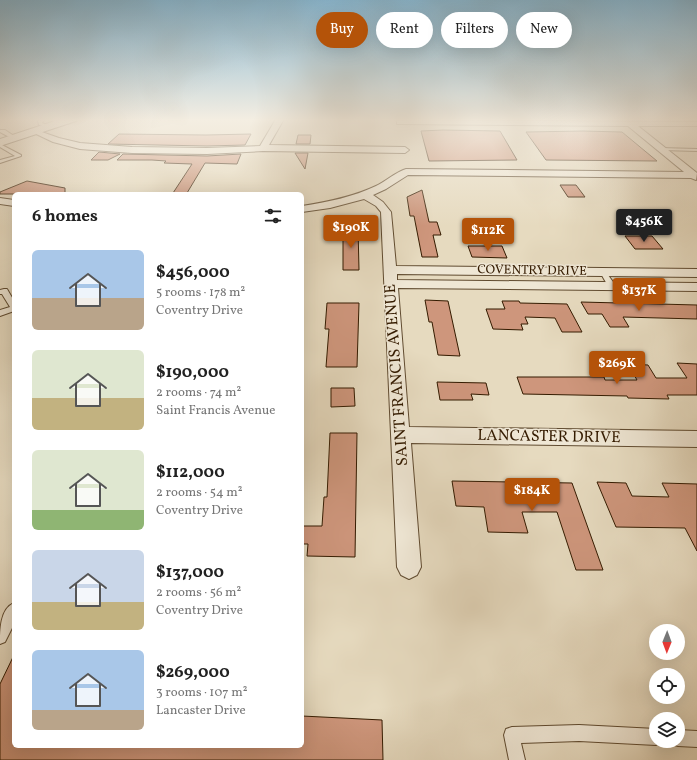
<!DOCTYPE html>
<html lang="en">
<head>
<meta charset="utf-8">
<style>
	body { margin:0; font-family:Vollkorn,serif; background:#f6f6f6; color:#222; height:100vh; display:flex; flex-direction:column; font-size:15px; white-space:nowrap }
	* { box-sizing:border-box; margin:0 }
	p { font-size:13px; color:#767676 }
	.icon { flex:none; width:22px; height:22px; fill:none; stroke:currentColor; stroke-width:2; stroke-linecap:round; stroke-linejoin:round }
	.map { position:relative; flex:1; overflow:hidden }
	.drawer { position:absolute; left:12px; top:192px; width:292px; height:556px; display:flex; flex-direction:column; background:#fff; border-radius:6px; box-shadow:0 4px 16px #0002 }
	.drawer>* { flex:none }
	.guide { position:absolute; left:316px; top:12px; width:321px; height:36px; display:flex; gap:8px }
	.needle { width:26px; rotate:181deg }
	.tools { position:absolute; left:649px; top:624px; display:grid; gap:8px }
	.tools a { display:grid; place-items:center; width:36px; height:36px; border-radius:50%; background:#fff; box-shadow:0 4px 16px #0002; font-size:20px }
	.price { position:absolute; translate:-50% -34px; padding:0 9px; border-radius:4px; background:#b45309; color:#fff; font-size:13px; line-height:26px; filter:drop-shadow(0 1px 2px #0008) }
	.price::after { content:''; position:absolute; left:50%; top:24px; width:12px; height:9px; margin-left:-6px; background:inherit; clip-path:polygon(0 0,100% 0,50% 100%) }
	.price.on { background:#222; color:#fff }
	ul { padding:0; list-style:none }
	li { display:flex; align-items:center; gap:12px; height:100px; padding:0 20px }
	li span { display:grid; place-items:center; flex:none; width:112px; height:80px; border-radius:6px; color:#555 }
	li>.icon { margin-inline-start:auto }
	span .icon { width:48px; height:48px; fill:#fffc; stroke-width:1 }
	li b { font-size:17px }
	h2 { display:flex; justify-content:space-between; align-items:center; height:48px; padding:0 20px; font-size:17px }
	.tag { padding:0 14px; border-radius:18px; background:#fff; box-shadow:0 4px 16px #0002; font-size:14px; line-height:36px }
	.tag.on { background:#b45309; color:#fff }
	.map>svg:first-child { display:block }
</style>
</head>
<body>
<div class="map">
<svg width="697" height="760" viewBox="0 0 697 760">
	<rect width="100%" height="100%" fill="#e6dabf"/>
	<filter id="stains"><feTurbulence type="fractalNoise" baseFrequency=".005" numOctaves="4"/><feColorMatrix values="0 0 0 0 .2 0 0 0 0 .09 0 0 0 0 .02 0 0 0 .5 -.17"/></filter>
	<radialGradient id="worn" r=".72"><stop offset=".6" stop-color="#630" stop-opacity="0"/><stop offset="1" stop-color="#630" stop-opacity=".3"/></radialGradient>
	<path fill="#ce967c" stroke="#341b00" d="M443,130L500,131L517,160L429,161L421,131Z
		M583,131L622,132L657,161L546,160L526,132Z
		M119,134L206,135L251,134L245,145L207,146L108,144Z
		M298,135H311L310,144H296Z
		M99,152L120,154L108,160H91Z
		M295,153H308L305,169Z
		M123,154L207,156L241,154L237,164L205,163L187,193H173L192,164L164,163L166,161L152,160H117Z
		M27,181L65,188V194H0V192Z
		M560,185H576L585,197H568Z
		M422,190L429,222H437L441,235H433L438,257H422L414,216H410L407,197Z
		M343,227H358L359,270H343Z
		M625,236H652L663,249H635Z
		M468,246H502L507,258L472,257Z
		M425,300L448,301L460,356L438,355L432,322H429Z
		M502,301H519L520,303L567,304L582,332H562L555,318L525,317L528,324H521L523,330L493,329L486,309H505Z
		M581,302L697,305V319L623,317L629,327H610L602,314H588Z
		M327,303H359L357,367H326L329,329H325Z
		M677,363L697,364V395H667L669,399L628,398L627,396L523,394L517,377H604L605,380H637L628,364L648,365L656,378H687Z
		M437,382L486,383L489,395L471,394L473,400H440Z
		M331,388H354L355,406L331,407Z
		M330,433H357L355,557L307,556L308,544H302V526H322L324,497H327Z
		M452,481L572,483L603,570H576L557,512H522L528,533L488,532L484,507L456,506Z
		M597,482L626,483L632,496L669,497L662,483L697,484V551L685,528L616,527Z
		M14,655V746H302V716L382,720L383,760H0V684Z"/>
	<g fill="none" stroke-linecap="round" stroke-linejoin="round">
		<g stroke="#604b30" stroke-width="2">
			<path id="service" d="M39,119H44L42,123L52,127L50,128L39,125L38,121Z
				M0,130H5L17,138L13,139L0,132Z
				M0,144L21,155V156L0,163V160L15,156L0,147Z
				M660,148L697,149V151L662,150Z
				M603,270L605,271L616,286L615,288H609L608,286L600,272Z
				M4,289H7L14,301V311L0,316V310L10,307L2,294H0V290Z
				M14,603V624L5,642L0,644C0,630 0,609 14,603Z
				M579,725L656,729V741H662L656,745L579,741L521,743L525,760H509L504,735L506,729L512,727Z
				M678,730L697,731V747L678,746L672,744L671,741H678Z"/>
		</g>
		<g stroke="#604b30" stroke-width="2">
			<path id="minor" d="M276,119H284L269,145L405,147L409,150L405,153L263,151L207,154L132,153L80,149L53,142L32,132L36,130L59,138L80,143L132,147L207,148L260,146Z
				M397,120L697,122V126H638L697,173L696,180L691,178L408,175L386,189L373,195L383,202L391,212L396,266L697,269V277L397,274V280L697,283V291L398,288L409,427L697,431V447L411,443L421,567L417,575L409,579L401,575L397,567L381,212L376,206L364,199L330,208L302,212V206C328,202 353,197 376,186C386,181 396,172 406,169L684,172L628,126L400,124H397Z
				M0,198L14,200V206L0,204Z"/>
		</g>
		<g stroke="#604b30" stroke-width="2">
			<path id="tertiary" d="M61,119H77L76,121L0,146V139Z"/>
		</g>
		<use href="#service" fill="#efe7d5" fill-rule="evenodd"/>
		<use href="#minor" fill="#efe7d5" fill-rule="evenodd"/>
		<use href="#tertiary" fill="#efe7d5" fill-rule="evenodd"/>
	</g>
	<linearGradient id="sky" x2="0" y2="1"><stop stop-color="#87b7d2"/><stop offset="0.53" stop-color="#f4eee2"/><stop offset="1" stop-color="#f4eee2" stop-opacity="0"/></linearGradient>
	<rect width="697" height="226" fill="url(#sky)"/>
	<g text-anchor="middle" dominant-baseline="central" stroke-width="3" stroke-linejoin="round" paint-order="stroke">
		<g font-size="13" fill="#341b00" stroke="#efe7d5">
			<text transform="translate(532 271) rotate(1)">COVENTRY DRIVE</text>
		</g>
		<g font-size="16" fill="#341b00" stroke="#efe7d5">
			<text transform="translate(397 375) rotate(-94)">SAINT FRANCIS AVENUE</text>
			<text transform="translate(549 437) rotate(1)">LANCASTER DRIVE</text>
		</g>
	</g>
	<rect width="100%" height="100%" filter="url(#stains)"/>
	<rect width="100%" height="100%" fill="url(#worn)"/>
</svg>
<div class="tools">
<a><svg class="needle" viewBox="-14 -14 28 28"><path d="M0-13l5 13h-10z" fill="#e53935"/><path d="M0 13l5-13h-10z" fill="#767676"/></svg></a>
<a><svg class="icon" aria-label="locate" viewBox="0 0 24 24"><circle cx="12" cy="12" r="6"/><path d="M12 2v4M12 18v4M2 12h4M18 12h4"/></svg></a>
<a><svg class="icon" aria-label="layers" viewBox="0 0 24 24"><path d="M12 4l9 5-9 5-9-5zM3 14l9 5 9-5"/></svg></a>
</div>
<b class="price on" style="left:644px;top:243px">$456K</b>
<b class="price" style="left:351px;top:249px">$190K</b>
<b class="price" style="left:488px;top:252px">$112K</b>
<b class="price" style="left:639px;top:312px">$137K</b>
<b class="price" style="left:617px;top:385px">$269K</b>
<b class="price" style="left:532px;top:512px">$184K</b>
<div class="guide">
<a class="tag on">Buy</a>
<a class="tag">Rent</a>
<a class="tag">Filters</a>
<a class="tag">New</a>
</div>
<section class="drawer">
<h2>6 homes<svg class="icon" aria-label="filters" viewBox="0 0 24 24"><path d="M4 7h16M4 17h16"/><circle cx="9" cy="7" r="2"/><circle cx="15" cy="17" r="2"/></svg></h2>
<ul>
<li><span style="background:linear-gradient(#a9c7e8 60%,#b9a48a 0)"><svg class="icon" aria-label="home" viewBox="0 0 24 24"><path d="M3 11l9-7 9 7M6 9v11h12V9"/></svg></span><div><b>$456,000</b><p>5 rooms · 178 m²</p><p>Coventry Drive</p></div></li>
<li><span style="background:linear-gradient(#dfe7d0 60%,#c2b280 0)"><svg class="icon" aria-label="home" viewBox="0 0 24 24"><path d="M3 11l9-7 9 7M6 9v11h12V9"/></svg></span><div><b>$190,000</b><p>2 rooms · 74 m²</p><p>Saint Francis Avenue</p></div></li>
<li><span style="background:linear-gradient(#dfe7d0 75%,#8fb573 0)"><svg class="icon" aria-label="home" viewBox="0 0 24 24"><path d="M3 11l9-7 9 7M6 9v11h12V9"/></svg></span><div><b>$112,000</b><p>2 rooms · 54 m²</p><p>Coventry Drive</p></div></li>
<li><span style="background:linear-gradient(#c9d6e8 65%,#c2b280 0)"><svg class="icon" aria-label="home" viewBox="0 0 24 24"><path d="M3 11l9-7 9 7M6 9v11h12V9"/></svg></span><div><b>$137,000</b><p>2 rooms · 56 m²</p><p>Coventry Drive</p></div></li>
<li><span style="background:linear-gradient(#a9c7e8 75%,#b9a48a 0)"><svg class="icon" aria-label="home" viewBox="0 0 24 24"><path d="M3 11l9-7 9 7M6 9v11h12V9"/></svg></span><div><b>$269,000</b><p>3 rooms · 107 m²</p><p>Lancaster Drive</p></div></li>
</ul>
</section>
</div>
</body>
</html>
